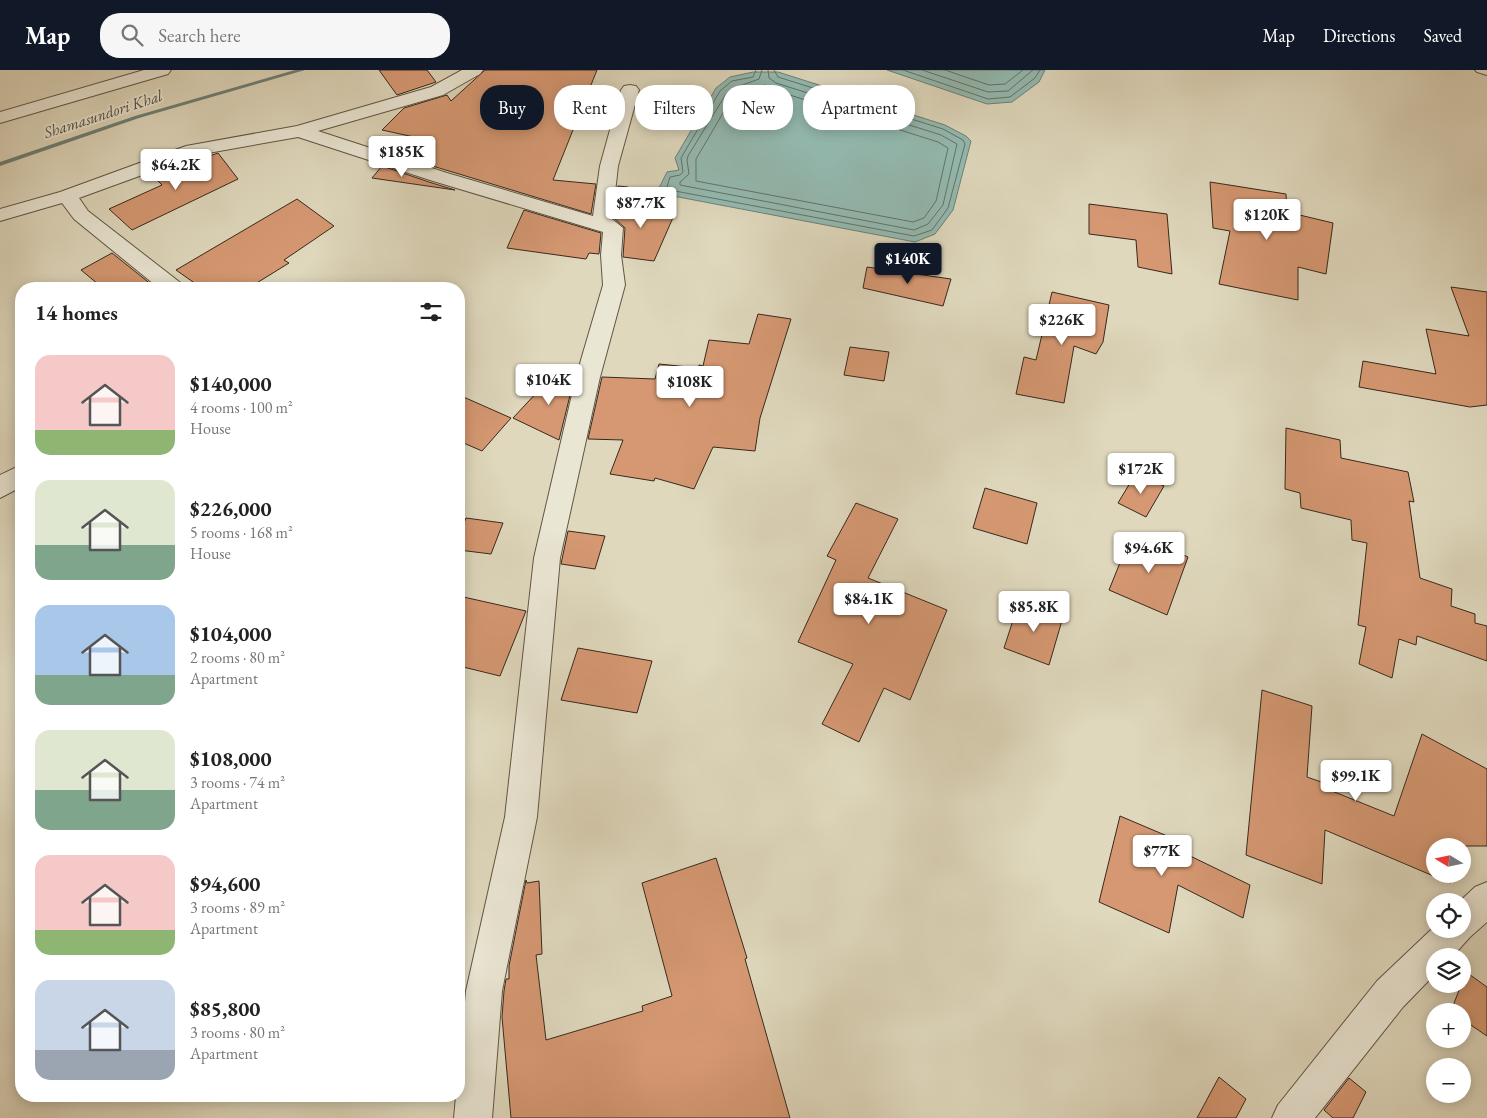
<!DOCTYPE html>
<html lang="en">
<head>
<meta charset="utf-8">
<style>
	body { margin:0; font-family:"EB Garamond",serif; background:#f6f6f6; color:#222; height:100vh; display:flex; flex-direction:column; font-size:19px; white-space:nowrap }
	* { box-sizing:border-box; margin:0 }
	p { font-size:16px; color:#767676 }
	.icon { flex:none; width:28px; height:28px; fill:none; stroke:currentColor; stroke-width:2; stroke-linecap:round; stroke-linejoin:round }
	.map { position:relative; flex:1; overflow:hidden }
	.side { position:absolute; left:15px; top:212px; width:450px; height:820px; display:flex; flex-direction:column; background:#fff; border-radius:20px; box-shadow:0 2px 12px #0003 }
	.side>* { flex:none }
	.banner { position:absolute; left:480px; top:15px; width:475px; height:45px; display:flex; gap:10px }
	.needle { width:32px; rotate:280deg }
	.controls { position:absolute; left:1426px; top:768px; display:grid; gap:10px }
	.controls a { display:grid; place-items:center; width:45px; height:45px; border-radius:50%; background:#fff; box-shadow:0 2px 12px #0003; font-size:25px }
	.price { position:absolute; translate:-50% -42px; padding:0 11px; border-radius:5px; background:#fff; color:#222; font-size:16px; line-height:32px; filter:drop-shadow(0 1px 2px #0008) }
	.price::after { content:''; position:absolute; left:50%; top:30px; width:15px; height:11px; margin-left:-8px; background:inherit; clip-path:polygon(0 0,100% 0,50% 100%) }
	.price.selected { background:#111827; color:#fff }
	ul { padding:0; list-style:none }
	li { display:flex; align-items:center; gap:15px; height:125px; padding:0 20px }
	li span { display:grid; place-items:center; flex:none; width:140px; height:100px; border-radius:15px; color:#555 }
	li>.icon { margin-inline-start:auto }
	span .icon { width:60px; height:60px; fill:#fffc; stroke-width:1 }
	li b { font-size:21px }
	h2 { display:flex; justify-content:space-between; align-items:center; height:60px; padding:0 20px; font-size:21px }
	.chip { padding:0 18px; border-radius:20px; background:#fff; box-shadow:0 2px 12px #0003; font-size:18px; line-height:45px }
	.chip.selected { background:#111827; color:#fff }
	header { display:flex; align-items:center; gap:30px; box-sizing:border-box; height:70px; padding:0 25px; background:#111827; color:#fff }
	header strong { font-size:24px }
	nav { display:flex; gap:28px; margin-inline-start:auto; font-size:18px }
	.search { width:350px; height:45px; background:#f6f6f6; display:flex; align-items:center; gap:12px; box-sizing:border-box; padding:0 18px; border-radius:20px; color:#767676; font-size:19px }
	.map>svg:first-child { display:block }
</style>
</head>
<body>
<header>
<strong>Map</strong>
<div class="search"><svg class="icon" aria-label="search" viewBox="0 0 24 24"><circle cx="10" cy="10" r="6"/><path d="M15 15l6 6"/></svg>Search here</div>
<nav><a>Map</a><a>Directions</a><a>Saved</a></nav>
</header>
<div class="map">
<svg width="1487" height="1048" viewBox="0 0 1487 1048">
	<rect width="100%" height="100%" fill="#dfd8bd"/>
	<filter id="stains"><feTurbulence type="fractalNoise" baseFrequency=".004" numOctaves="4"/><feColorMatrix values="0 0 0 0 .2 0 0 0 0 .09 0 0 0 0 .02 0 0 0 .5 -.17"/></filter>
	<radialGradient id="worn" r=".72"><stop offset=".6" stop-color="#630" stop-opacity="0"/><stop offset="1" stop-color="#630" stop-opacity=".3"/></radialGradient>
	<path fill="#93bab1" stroke="#6e8076" d="M887,0H1045L1039,12L1012,32L987,34Z
		M753,2H778L945,55L966,66L971,71L953,140L935,164L915,172L673,126L659,118L667,102L679,100L675,88L716,18L730,7Z"/>
	<g fill="none" stroke-linecap="round" stroke-linejoin="round">
		<path stroke="#657267" stroke-width="1" d="M756,0L753,7L732,11L720,21L681,88L683,102L680,105L670,107L667,117L675,121L914,166L932,160L948,138L965,74L963,70L943,59L778,7L774,0
			M762,0L759,9L737,17L726,24L688,86L687,90L689,104L680,112V115L914,160L928,154L943,135L957,74L941,65L776,13L769,8L768,0
			M903,0L988,29L1010,27L1035,8L1040,0
			M922,0L988,22L1008,21L1033,0
			M945,0L989,15L1005,14L1023,0
			M765,15L774,20L938,72L948,78L936,131L924,148L913,152L696,111V89L730,31Z"/>
		<path fill="#6e8076" fill-rule="evenodd" d="M295,0H305L139,48L0,96V92L135,46Z"/>
	</g>
	<path fill="#d59872" stroke="#37291d" d="M379,0H427L436,12L397,25Z
		M485,0H597L553,110L596,114L591,144L393,84L414,67L382,60L404,38L447,25L451,31Z
		M218,83L238,109L132,160L109,139L162,115L153,106Z
		M382,96L432,113L455,120L372,108Z
		M1210,112L1286,124L1287,142L1333,153L1326,204L1298,197V230L1219,214L1230,161L1213,158Z
		M618,116L628,117L622,136L675,143L654,191L623,187L625,158L614,148Z
		M297,129L334,156L284,190L289,193L247,219H203L176,200Z
		M1089,134L1167,144L1172,204L1138,197L1136,170L1089,164Z
		M524,140L601,163L599,184L589,183L586,189L507,178Z
		M112,183L157,219H104L81,200Z
		M867,197L951,209L943,236L863,218Z
		M1451,217L1487,222V335L1470,337L1359,317L1363,291L1436,304L1426,259L1469,266Z
		M1052,222L1109,235L1103,272L1096,284L1074,276L1064,333L1016,324L1024,287L1036,290Z
		M758,244L791,249L760,348L755,381L713,377L694,419L655,408L654,411L610,404L623,370L588,369L602,307L655,309L659,294L698,298L699,295L703,296L709,270L749,274Z
		M850,277L889,282L884,311L844,305Z
		M554,304L575,305L559,370L513,348Z
		M459,325L511,348L482,381L459,371Z
		M1286,358L1340,370L1341,388L1408,402L1414,432L1409,431L1420,508L1452,519L1451,536L1475,544V553L1487,556V591L1417,566L1416,575L1399,569L1392,608L1359,594L1366,557L1358,555L1367,473L1352,470L1351,450L1301,438L1300,423L1285,419Z
		M1136,403L1164,416L1146,447L1118,433Z
		M985,418L1037,433L1027,474L973,458Z
		M856,433L898,449L868,508L947,540L910,630L884,618L859,672L822,654L853,594L798,572L836,490L827,486Z
		M466,448L503,453L491,484L459,480V466Z
		M568,461L605,466L595,499L561,494Z
		M1132,463L1188,487L1167,545L1109,520Z
		M459,526L526,541L500,606L459,596Z
		M1019,532L1063,547L1049,595L1004,578Z
		M578,578L652,591L637,643L561,630Z
		M1262,620L1312,636L1307,707L1327,714V719L1394,746L1422,664L1487,699V776H1435V804H1451L1450,813L1325,760L1322,814L1246,785Z
		M1120,746L1186,774L1184,783L1250,815L1243,848L1178,815L1169,863L1099,832Z
		M716,788L747,888L745,889L790,1048H511L502,947L504,921L506,909H509V896L526,810L527,813L539,811L542,884L536,885L546,970L643,941L642,936L672,926L642,813Z
		M1466,902L1487,917V966L1462,949V941H1451Z
		M1219,1007L1246,1029L1236,1048H1197Z
		M1349,1008L1366,1022L1353,1048H1333L1324,1040Z"/>
	<g fill="none" stroke-linecap="round" stroke-linejoin="round">
		<g stroke="#615545" stroke-width="2">
			<path id="service" d="M1475,0H1487V5L1477,2Z"/>
		</g>
		<g stroke="#615545" stroke-width="2">
			<path id="minor" d="M144,0H171L168,4L0,53V42Z
				M462,0H483L480,4L443,25L318,61L447,103L593,146L600,96L621,20L624,16L630,15L636,16L639,20L618,96L612,149L623,158L621,185L625,215L600,307L560,488L537,747L502,921L492,1048H454L456,1026H459V999L466,921L505,747L534,488L576,307L603,215L601,185L603,162L433,111L298,67L197,85L79,128L88,141L182,214L185,219H160L74,149L62,133L0,151V139L60,122L186,76L297,56L431,17Z
				M21,395V417L0,428V405Z
				M1487,812V852L1470,867L1453,886H1435V904L1403,937L1315,1048H1272L1278,1035L1377,911L1435,856V859H1462V831H1460L1475,817Z"/>
		</g>
		<use href="#service" fill="#eae6d4" fill-rule="evenodd"/>
		<use href="#minor" fill="#eae6d4" fill-rule="evenodd"/>
	</g>
	<g text-anchor="middle" dominant-baseline="central" stroke-width="4" stroke-linejoin="round" paint-order="stroke">
		<g font-size="16" font-style="italic" fill="#4e4d42" stroke="#eae6d4">
			<text transform="translate(103 44) rotate(-18)">Shamasundori Khal</text>
		</g>
	</g>
	<rect width="100%" height="100%" filter="url(#stains)"/>
	<rect width="100%" height="100%" fill="url(#worn)"/>
</svg>
<div class="controls">
<a><svg class="needle" viewBox="-14 -14 28 28"><path d="M0-13l5 13h-10z" fill="#e53935"/><path d="M0 13l5-13h-10z" fill="#767676"/></svg></a>
<a><svg class="icon" aria-label="locate" viewBox="0 0 24 24"><circle cx="12" cy="12" r="6"/><path d="M12 2v4M12 18v4M2 12h4M18 12h4"/></svg></a>
<a><svg class="icon" aria-label="layers" viewBox="0 0 24 24"><path d="M12 4l9 5-9 5-9-5zM3 14l9 5 9-5"/></svg></a>
<a>+</a>
<a>−</a>
</div>
<b class="price" style="left:402px;top:108px">$185K</b>
<b class="price" style="left:176px;top:121px">$64.2K</b>
<b class="price" style="left:641px;top:159px">$87.7K</b>
<b class="price" style="left:1267px;top:171px">$120K</b>
<b class="price selected" style="left:908px;top:215px">$140K</b>
<b class="price" style="left:1062px;top:276px">$226K</b>
<b class="price" style="left:549px;top:336px">$104K</b>
<b class="price" style="left:690px;top:338px">$108K</b>
<b class="price" style="left:1141px;top:425px">$172K</b>
<b class="price" style="left:1149px;top:504px">$94.6K</b>
<b class="price" style="left:869px;top:555px">$84.1K</b>
<b class="price" style="left:1034px;top:563px">$85.8K</b>
<b class="price" style="left:1356px;top:732px">$99.1K</b>
<b class="price" style="left:1162px;top:807px">$77K</b>
<div class="banner">
<a class="chip selected">Buy</a>
<a class="chip">Rent</a>
<a class="chip">Filters</a>
<a class="chip">New</a>
<a class="chip">Apartment</a>
</div>
<section class="side">
<h2>14 homes<svg class="icon" aria-label="filters" viewBox="0 0 24 24"><path d="M4 7h16M4 17h16"/><circle cx="9" cy="7" r="2"/><circle cx="15" cy="17" r="2"/></svg></h2>
<ul>
<li><span style="background:linear-gradient(#f6c9c9 75%,#8fb573 0)"><svg class="icon" aria-label="home" viewBox="0 0 24 24"><path d="M3 11l9-7 9 7M6 9v11h12V9"/></svg></span><div><b>$140,000</b><p>4 rooms · 100 m²</p><p>House</p></div></li>
<li><span style="background:linear-gradient(#dfe7d0 65%,#7fa58c 0)"><svg class="icon" aria-label="home" viewBox="0 0 24 24"><path d="M3 11l9-7 9 7M6 9v11h12V9"/></svg></span><div><b>$226,000</b><p>5 rooms · 168 m²</p><p>House</p></div></li>
<li><span style="background:linear-gradient(#a9c7e8 70%,#7fa58c 0)"><svg class="icon" aria-label="home" viewBox="0 0 24 24"><path d="M3 11l9-7 9 7M6 9v11h12V9"/></svg></span><div><b>$104,000</b><p>2 rooms · 80 m²</p><p>Apartment</p></div></li>
<li><span style="background:linear-gradient(#dfe7d0 60%,#7fa58c 0)"><svg class="icon" aria-label="home" viewBox="0 0 24 24"><path d="M3 11l9-7 9 7M6 9v11h12V9"/></svg></span><div><b>$108,000</b><p>3 rooms · 74 m²</p><p>Apartment</p></div></li>
<li><span style="background:linear-gradient(#f6c9c9 75%,#8fb573 0)"><svg class="icon" aria-label="home" viewBox="0 0 24 24"><path d="M3 11l9-7 9 7M6 9v11h12V9"/></svg></span><div><b>$94,600</b><p>3 rooms · 89 m²</p><p>Apartment</p></div></li>
<li><span style="background:linear-gradient(#c9d6e8 70%,#9aa5b1 0)"><svg class="icon" aria-label="home" viewBox="0 0 24 24"><path d="M3 11l9-7 9 7M6 9v11h12V9"/></svg></span><div><b>$85,800</b><p>3 rooms · 80 m²</p><p>Apartment</p></div></li>
</ul>
</section>
</div>
</body>
</html>
